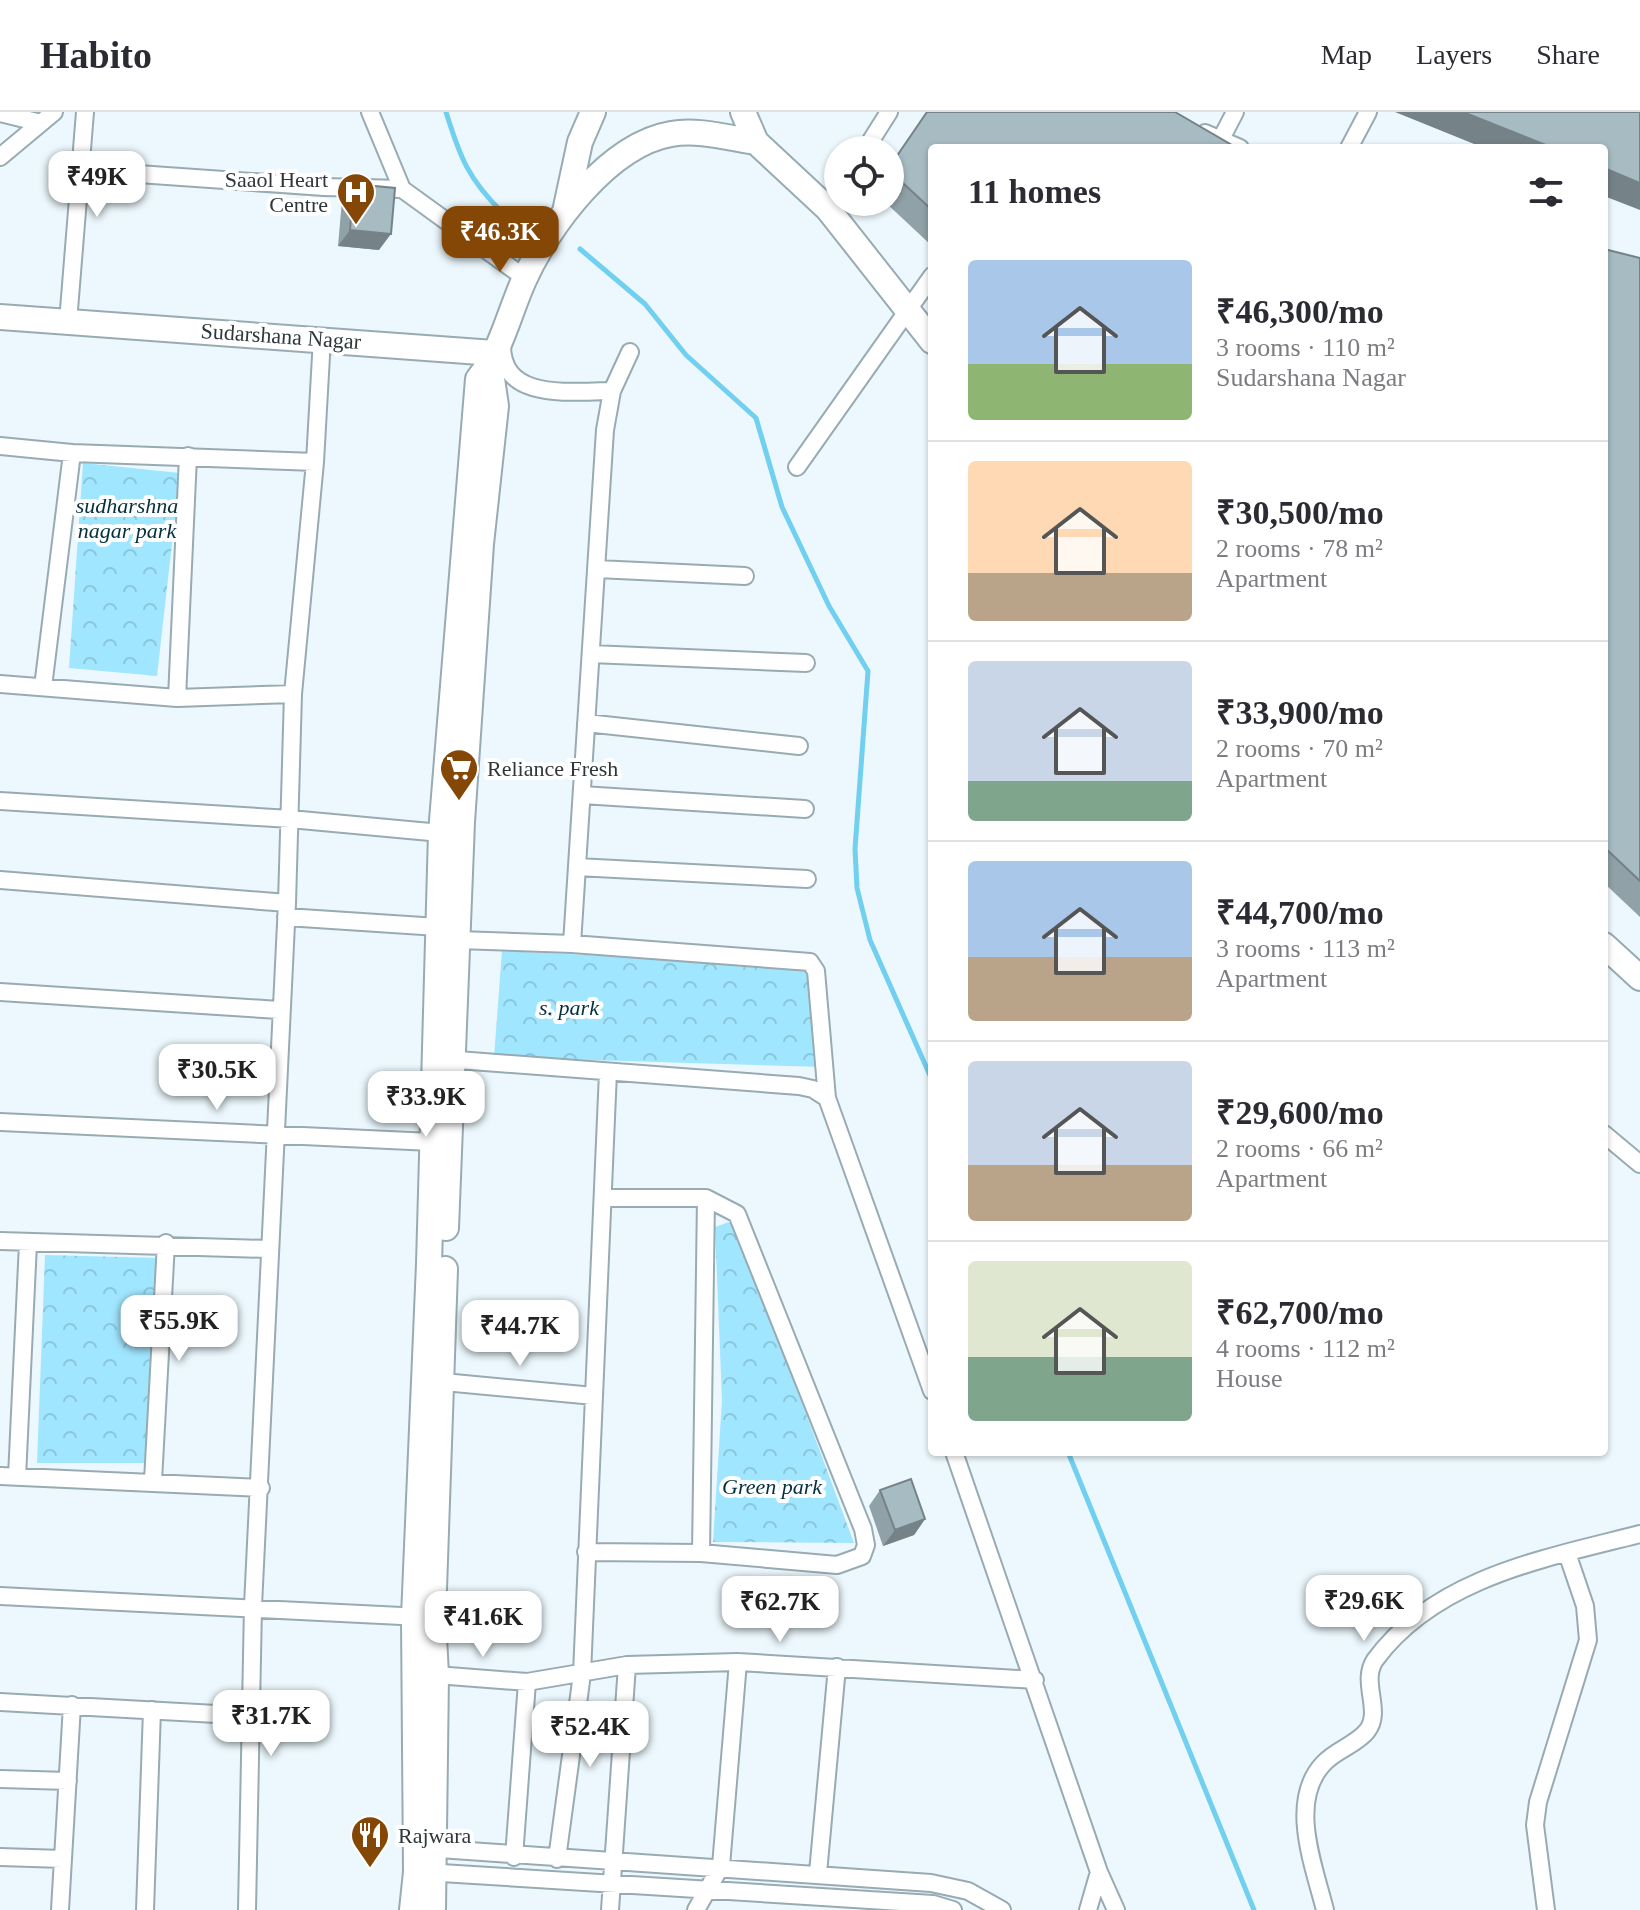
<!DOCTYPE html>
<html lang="en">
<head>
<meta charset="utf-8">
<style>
	body { margin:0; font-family:Georgia,serif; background:#f2f2f3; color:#2b2b33; height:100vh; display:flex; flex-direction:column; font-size:30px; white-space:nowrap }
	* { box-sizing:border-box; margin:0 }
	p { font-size:26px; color:#7c7c81 }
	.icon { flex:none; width:44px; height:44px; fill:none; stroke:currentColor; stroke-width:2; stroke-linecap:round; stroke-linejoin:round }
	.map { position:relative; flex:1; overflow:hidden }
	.sheet { position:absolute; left:928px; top:32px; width:680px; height:1312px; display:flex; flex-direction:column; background:#fff; border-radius:8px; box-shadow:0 2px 6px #0004 }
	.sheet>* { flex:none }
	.fabs { position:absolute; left:824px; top:24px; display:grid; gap:16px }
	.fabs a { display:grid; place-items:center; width:80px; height:80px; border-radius:50%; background:#fff; box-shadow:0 2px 6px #0004; font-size:40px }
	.price { position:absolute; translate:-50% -68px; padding:0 18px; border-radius:16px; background:#fff; color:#222; font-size:26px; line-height:52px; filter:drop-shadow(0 2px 4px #0008) }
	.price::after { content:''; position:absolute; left:50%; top:48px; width:24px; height:18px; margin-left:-12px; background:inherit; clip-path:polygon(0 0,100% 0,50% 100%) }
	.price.active { background:#844706; color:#fff }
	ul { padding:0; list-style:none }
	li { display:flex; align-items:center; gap:24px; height:200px; padding:0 40px }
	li+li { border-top:2px solid #e1e1e2 }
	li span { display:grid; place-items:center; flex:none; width:224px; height:160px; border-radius:8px; color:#555 }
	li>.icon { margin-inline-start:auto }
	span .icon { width:96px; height:96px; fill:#fffc; stroke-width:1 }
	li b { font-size:34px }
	h2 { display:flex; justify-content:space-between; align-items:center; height:96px; padding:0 40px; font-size:34px }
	header { display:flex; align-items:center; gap:48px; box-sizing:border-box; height:112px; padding:0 40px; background:#fff; border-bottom:2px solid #e1e1e2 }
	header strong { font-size:38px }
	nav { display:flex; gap:44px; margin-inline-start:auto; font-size:28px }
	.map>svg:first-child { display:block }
</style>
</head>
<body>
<header>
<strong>Habito</strong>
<nav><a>Map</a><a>Layers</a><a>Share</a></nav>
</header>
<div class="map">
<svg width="1640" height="1798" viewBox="0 0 1640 1798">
	<defs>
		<pattern id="park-crowns" width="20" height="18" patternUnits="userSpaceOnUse" patternTransform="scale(2)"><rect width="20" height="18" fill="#a1e6ff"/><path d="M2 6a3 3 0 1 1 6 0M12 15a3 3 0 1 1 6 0" fill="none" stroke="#8bc6db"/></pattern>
	</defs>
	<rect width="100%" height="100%" fill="#ecf8fd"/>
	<path fill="url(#park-crowns)" d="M83,351L180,361L157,564L69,556Z
		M502,839L823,854V955L494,945Z
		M729,1110L740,1124L854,1431L713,1430L722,1288L715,1115Z
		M45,1143L159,1146L147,1351H37Z"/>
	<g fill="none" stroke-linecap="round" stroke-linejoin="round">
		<path stroke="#71cfef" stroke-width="5" d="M446,0C460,45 468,67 503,101
			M580,137L645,192L686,243L756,306L782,395L829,494L868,559L855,737L857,776L870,828L932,968
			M1068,1340L1254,1798"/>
		<g stroke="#98abb3" stroke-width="20">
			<path id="street" d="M370,0L402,77L525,166
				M0,1L41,11
				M1205,21L1240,36
				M1221,27L1235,0
				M1349,36L1368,0
				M865,38L889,0
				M0,45L54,0
				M81,58L324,75L402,77
				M68,210L85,0
				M502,233C502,290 571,279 612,279
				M0,334L72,341L315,350
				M797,355L932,164
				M597,457L745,464
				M591,542L806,551
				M0,572L177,586L293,582
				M43,575L72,341
				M177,586L188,344
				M586,611L799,634
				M582,683L805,697
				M0,689L290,707L441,721
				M577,755L807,767
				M0,768L287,791
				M286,805L438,815
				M458,828L572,832L810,850L816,859L827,986
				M572,832L605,318L612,279L630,240
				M0,880L279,898
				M445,947L799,974L813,977L827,986L932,1279
				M0,1010L432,1030
				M1604,1022L1640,1052
				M0,1129L267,1137
				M433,1269L594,1284
				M954,1340L1099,1760L1116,1798
				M0,1364L261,1376
				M17,1365L28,1131
				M153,1369L166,1131
				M586,1440L701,1441L837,1453L862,1444L866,1433L863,1417L737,1102L706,1086H603
				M701,1441L706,1086
				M0,1484L422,1505
				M436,1563L527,1570L627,1553L738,1550L1035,1568
				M0,1590L252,1604
				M0,1667L68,1669
				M425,1736L931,1771L968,1779L1002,1798
				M0,1745L63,1747
				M514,1745L527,1570
				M557,1747L582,1562L608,960
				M425,1760L933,1792L953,1798
				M818,1761L837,1555
				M60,1798L72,1593
				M145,1798L152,1598
				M247,1798L253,1494L287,791L293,582L315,350L322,226
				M610,1798L627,1553
				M696,1798L721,1754L738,1550
				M1088,1798L1099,1760
				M1325,1798C1314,1754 1288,1690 1323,1652C1335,1638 1356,1633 1367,1619C1383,1599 1360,1570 1375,1548C1436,1465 1547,1446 1640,1422
				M1546,1798L1535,1713L1538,1690L1588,1528L1585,1494L1567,1441"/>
		</g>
		<g stroke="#98abb3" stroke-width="28">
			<path id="secondary" d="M743,0L756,30L828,97L932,229
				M566,95L580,30L593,0
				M0,205L494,241
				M1604,833L1640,866
				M446,1116L462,710L481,432L496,294L490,253
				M412,1798L416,1760L414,1505L429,1152L441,721L478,267C501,240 509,201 524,168C548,114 608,33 671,22C698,17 729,26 756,30
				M433,1798L436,1563L433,1506L445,1157"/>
		</g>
		<use href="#street" stroke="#fff" stroke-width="16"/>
		<use href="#secondary" stroke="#fff" stroke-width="24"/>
	</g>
	<path fill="#90a1a8" d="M932,36V134L885,90H890V54Z
		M354,72L379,138L338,134L342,88Z
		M1604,137L1640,146V805L1604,771Z
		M880,1378L925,1407L914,1423L883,1434L869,1394Z"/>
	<path fill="#758388" d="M1395,0H1463L1553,36H1484Z
		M1604,56L1640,71V98L1604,84Z
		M350,118L391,122L379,138L338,134Z
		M925,1407L914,1423L883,1434L895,1418Z"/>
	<path fill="#a7bbc3" stroke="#758388" stroke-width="2" d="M927,0H1175L1237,36H932V98L890,59V54Z
		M1463,0H1640V71L1604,56V36H1553Z
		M354,72L395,76L391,122L350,118Z
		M1604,137L1640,146V769L1604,735Z
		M911,1367L925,1407L895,1418L880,1378Z"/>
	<defs>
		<g id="hospital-pin" transform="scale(2)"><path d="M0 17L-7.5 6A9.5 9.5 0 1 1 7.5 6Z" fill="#844706" stroke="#fff"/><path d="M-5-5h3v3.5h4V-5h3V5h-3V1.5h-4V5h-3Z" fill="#fff"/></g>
		<g id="supermarket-pin" transform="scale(2)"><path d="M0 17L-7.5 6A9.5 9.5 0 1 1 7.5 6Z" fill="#844706" stroke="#fff"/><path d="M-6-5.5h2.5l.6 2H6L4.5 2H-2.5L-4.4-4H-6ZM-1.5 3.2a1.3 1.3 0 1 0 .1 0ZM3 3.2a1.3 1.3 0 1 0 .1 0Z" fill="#fff"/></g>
		<g id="restaurant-pin" transform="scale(2)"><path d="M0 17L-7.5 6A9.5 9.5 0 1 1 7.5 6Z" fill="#844706" stroke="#fff"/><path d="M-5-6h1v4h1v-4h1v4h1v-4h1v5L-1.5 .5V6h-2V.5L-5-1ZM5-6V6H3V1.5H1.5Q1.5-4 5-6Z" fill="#fff"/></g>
	</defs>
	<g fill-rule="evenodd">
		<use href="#hospital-pin" x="356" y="80"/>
		<use href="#supermarket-pin" x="459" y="656"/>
		<use href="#restaurant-pin" x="370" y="1723"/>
	</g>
	<g text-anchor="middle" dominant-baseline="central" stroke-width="8" stroke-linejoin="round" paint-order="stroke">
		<g font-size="22" fill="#2f373a" stroke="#fff" text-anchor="start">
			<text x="328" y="67" text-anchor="end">Saaol Heart<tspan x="328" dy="25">Centre</tspan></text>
			<text x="487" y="656">Reliance Fresh</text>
			<text x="398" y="1723">Rajwara</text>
		</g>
		<g font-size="22" fill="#2f373a" stroke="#fff">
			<text transform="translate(281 224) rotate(4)">Sudarshana Nagar</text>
		</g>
		<g font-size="22" font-style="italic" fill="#02303d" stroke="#fff">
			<text x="127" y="393">sudharshna<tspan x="127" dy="25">nagar park</tspan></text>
			<text x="569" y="895">s. park</text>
			<text x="772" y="1374">Green park</text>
		</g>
	</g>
</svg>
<div class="fabs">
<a><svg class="icon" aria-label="locate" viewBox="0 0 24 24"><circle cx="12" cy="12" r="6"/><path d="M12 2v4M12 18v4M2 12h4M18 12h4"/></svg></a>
</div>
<b class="price" style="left:97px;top:107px">₹49K</b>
<b class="price active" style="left:500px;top:162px">₹46.3K</b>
<b class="price" style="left:217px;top:1000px">₹30.5K</b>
<b class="price" style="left:426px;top:1027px">₹33.9K</b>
<b class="price" style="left:179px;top:1251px">₹55.9K</b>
<b class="price" style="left:520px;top:1256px">₹44.7K</b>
<b class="price" style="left:1364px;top:1531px">₹29.6K</b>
<b class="price" style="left:780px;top:1532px">₹62.7K</b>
<b class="price" style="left:483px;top:1547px">₹41.6K</b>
<b class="price" style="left:271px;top:1646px">₹31.7K</b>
<b class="price" style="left:590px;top:1657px">₹52.4K</b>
<section class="sheet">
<h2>11 homes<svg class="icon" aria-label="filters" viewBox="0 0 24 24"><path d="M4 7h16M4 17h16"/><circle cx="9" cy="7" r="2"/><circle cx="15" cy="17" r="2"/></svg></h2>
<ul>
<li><span style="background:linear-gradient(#a9c7e8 65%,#8fb573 0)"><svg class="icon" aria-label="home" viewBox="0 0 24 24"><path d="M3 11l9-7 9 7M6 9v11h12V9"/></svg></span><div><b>₹46,300/mo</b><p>3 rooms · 110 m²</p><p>Sudarshana Nagar</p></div></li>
<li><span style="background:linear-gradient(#ffd9b3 70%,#b9a48a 0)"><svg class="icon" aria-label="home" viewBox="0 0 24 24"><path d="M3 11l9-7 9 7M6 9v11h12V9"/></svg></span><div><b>₹30,500/mo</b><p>2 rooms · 78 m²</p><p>Apartment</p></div></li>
<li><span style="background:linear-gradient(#c9d6e8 75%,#7fa58c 0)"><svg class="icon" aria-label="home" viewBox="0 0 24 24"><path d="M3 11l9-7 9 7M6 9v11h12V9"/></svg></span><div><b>₹33,900/mo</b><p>2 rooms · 70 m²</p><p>Apartment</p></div></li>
<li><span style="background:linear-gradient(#a9c7e8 60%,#b9a48a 0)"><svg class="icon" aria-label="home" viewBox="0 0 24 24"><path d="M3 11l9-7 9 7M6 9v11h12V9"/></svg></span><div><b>₹44,700/mo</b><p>3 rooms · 113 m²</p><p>Apartment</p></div></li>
<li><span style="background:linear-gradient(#c9d6e8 65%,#b9a48a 0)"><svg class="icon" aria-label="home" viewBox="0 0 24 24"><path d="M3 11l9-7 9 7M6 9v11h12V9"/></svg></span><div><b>₹29,600/mo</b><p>2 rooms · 66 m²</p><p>Apartment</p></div></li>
<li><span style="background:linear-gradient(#dfe7d0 60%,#7fa58c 0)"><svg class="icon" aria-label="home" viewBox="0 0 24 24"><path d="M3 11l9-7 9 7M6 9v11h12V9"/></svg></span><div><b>₹62,700/mo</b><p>4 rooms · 112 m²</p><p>House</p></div></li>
</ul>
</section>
</div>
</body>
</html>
